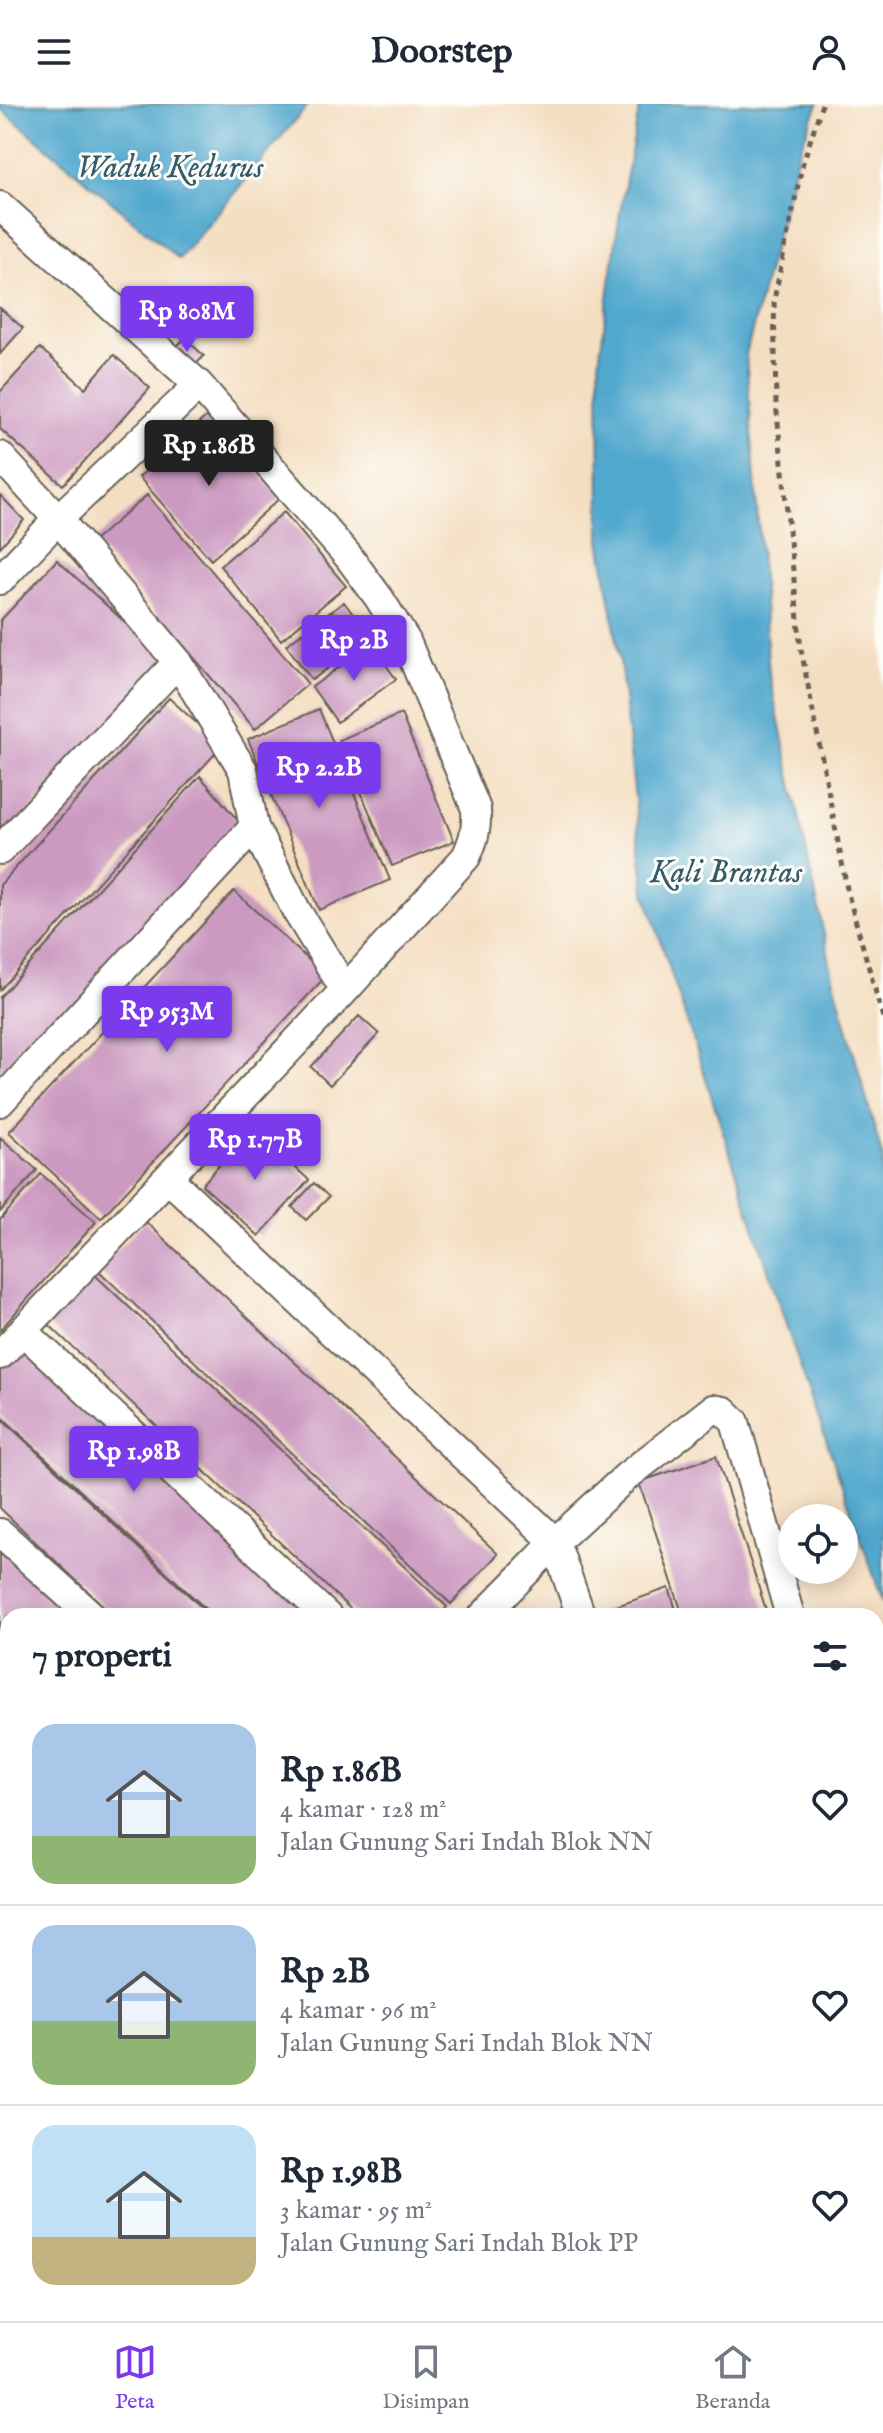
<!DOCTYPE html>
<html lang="id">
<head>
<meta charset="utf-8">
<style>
	body { margin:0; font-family:"IM FELL English",serif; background:#f6f6f7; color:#1f2937; height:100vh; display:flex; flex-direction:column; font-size:30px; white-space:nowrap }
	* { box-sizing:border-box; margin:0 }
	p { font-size:26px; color:#747a83 }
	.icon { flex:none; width:44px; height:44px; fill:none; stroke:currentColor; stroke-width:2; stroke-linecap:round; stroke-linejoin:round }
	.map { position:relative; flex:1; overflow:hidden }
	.drawer { position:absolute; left:0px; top:1504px; width:884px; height:714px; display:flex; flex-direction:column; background:#fff; border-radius:24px 24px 0 0; box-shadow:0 4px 20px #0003 }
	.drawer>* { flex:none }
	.controls { position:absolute; left:778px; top:1400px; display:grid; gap:16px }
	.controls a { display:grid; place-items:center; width:80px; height:80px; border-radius:50%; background:#fff; box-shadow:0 4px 20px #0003; font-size:40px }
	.price { position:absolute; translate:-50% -68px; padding:0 18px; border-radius:8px; background:#7c3aed; color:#fff; font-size:26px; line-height:52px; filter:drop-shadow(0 2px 4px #0008) }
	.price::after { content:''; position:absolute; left:50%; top:48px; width:24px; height:18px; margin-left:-12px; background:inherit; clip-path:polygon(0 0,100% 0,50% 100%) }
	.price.on { background:#222; color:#fff }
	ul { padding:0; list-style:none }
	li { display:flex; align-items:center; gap:24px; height:200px; padding:0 32px }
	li+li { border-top:2px solid #e0e1e3 }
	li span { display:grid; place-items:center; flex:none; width:224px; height:160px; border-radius:24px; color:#555 }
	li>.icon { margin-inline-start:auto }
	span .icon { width:96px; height:96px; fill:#fffc; stroke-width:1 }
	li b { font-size:34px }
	h2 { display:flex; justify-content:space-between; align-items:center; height:96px; padding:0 32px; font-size:34px }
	header { display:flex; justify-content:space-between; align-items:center; height:104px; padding:0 32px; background:#fff; font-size:36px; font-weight:700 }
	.dock { display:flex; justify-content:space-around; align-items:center; height:112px; border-top:2px solid #e0e1e3; background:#fff; font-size:22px; color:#747a83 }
	.dock a { display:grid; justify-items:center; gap:4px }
	.dock .on { color:#7c3aed }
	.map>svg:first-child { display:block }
</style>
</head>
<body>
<header><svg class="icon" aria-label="menu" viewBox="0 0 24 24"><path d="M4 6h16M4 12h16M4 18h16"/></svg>Doorstep<svg class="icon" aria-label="person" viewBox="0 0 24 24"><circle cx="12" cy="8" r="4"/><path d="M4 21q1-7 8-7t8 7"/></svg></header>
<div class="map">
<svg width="883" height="2217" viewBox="0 0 883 2217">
	<rect width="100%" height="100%" fill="#fdfcf7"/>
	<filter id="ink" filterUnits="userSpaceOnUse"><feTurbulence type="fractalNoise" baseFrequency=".0125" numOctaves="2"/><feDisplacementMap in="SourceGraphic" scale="16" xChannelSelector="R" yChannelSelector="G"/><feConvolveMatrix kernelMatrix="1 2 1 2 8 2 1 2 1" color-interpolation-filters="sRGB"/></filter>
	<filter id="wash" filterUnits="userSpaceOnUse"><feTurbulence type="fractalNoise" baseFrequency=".006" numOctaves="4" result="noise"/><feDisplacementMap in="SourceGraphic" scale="32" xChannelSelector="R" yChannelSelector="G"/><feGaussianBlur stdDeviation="1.8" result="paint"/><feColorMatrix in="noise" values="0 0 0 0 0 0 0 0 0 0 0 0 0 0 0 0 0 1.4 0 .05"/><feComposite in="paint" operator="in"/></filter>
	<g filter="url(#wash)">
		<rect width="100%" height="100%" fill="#f4dec1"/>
		<path fill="#51a8ce" stroke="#366275" stroke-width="2" d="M0,0H309L179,155L0,4Z
			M640,0H818L798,49L746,250L769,570L833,873L883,1055V1498L792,1239L645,789L620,556L600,436L599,257L620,108Z"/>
		<g id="blocks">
			<path fill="#cc9ac1" d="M0,204L23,224L0,250Z
				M185,234L204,252L189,267L171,248Z
				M40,244L85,284L114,251L150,284L63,381L0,325V288Z
				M207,312L280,394L211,456L139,373Z
				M0,391L24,416L0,443Z
				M147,391L308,580L255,625L94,437Z
				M284,408L346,482L281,536L220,462Z
				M57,456L167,557L0,740V517Z
				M344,498L370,533L312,576L286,541Z
				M371,540L396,575L337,618L312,583Z
				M169,594L222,642L0,886V781Z
				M319,605L390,776L319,806L248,635Z
				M401,610L454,737L392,762L339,636Z
				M200,672L241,720L0,985V893Z
				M234,787L326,872L101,1114L9,1028Z
				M359,912L379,930L330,981L311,963Z
				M252,1024L309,1076L259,1132L202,1081Z
				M0,1033L37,1066L0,1108Z
				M41,1070L96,1118L0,1226V1116Z
				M314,1079L329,1093L306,1116L292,1103Z
				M145,1117L498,1450L451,1500L98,1166Z
				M94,1170L447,1503L439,1512H358L47,1219Z
				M20,1240L309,1512H213L0,1311V1261Z
				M0,1313L184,1487L211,1512H114L28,1431L0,1404Z
				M716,1352L768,1512H683L639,1378Z
				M0,1440L80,1512H8V1689L0,1681Z
				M669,1484L678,1512H604L602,1507Z
				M0,1704L8,1711V1936L0,1928Z
				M876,1827L883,1834V1872L876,1880Z
				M876,1952L883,1959V1987L876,1994Z
				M8,2065V2172L0,2181V2074Z
				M876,2102L883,2109V2166L876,2160Z
				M8,2190V2210H104L97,2217H0V2199Z
				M126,2210H357L351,2217H120Z
				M448,2210H553L547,2217H442Z
				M774,2210H818L811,2217H781Z"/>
		</g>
	</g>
	<g filter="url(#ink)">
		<use href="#blocks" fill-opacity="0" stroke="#686056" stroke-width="2"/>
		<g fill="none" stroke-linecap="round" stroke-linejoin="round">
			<g stroke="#686056" stroke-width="32">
				<path id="street" d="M0,102L199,281L348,452L379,494L406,537L476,705C477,724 474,736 466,753L345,886L0,1251
					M0,352L58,415L178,558L243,666L254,723L296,806L345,886
					M0,476L58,415L199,281
					M0,746L178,558
					M0,998L254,723
					M168,1074L555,1438L581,1512
					M23,1227L327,1512
					M0,1429L92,1512
					M483,1512L555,1438L627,1372L713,1305L724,1307L735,1318L790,1512
					M0,1689L8,1697
					M876,1776L883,1794
					M0,1944L8,1951
					M876,2018L883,2010
					M0,2033L8,2025
					M675,2210L682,2217
					M105,2217L112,2210
					M383,2217L390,2210"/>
			</g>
			<path stroke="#686056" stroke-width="5" stroke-dasharray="6 6" stroke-linecap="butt" d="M822,0L802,62L774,196L776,299L801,545L848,790L883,914"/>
			<use href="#street" stroke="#fff" stroke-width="28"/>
		</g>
	</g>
	<g text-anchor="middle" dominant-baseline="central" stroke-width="6" stroke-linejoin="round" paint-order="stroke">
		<g font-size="32" font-style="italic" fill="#345b6c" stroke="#fdfcf7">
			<text x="170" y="64">Waduk Kedurus</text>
			<text x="726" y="769">Kali Brantas</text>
		</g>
	</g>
</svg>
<div class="controls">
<a><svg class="icon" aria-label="locate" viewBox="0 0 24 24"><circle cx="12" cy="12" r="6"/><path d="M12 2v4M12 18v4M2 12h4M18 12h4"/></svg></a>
</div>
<b class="price" style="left:187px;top:250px">Rp 808M</b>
<b class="price on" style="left:209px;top:384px">Rp 1.86B</b>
<b class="price" style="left:354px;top:579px">Rp 2B</b>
<b class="price" style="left:319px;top:706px">Rp 2.2B</b>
<b class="price" style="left:167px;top:950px">Rp 953M</b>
<b class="price" style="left:255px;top:1078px">Rp 1.77B</b>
<b class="price" style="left:134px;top:1390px">Rp 1.98B</b>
<section class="drawer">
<h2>7 properti<svg class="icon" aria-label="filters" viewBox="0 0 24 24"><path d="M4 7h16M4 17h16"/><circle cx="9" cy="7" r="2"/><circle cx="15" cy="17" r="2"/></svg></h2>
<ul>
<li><span style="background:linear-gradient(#a9c7e8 70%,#8fb573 0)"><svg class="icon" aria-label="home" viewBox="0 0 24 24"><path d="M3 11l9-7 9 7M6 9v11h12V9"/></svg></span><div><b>Rp 1.86B</b><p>4 kamar · 128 m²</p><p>Jalan Gunung Sari Indah Blok NN</p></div><svg class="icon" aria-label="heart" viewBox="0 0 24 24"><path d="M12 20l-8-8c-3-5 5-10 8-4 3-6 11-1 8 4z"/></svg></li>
<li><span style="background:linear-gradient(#a9c7e8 60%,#8fb573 0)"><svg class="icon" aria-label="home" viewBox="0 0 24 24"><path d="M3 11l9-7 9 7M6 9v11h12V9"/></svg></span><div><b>Rp 2B</b><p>4 kamar · 96 m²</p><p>Jalan Gunung Sari Indah Blok NN</p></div><svg class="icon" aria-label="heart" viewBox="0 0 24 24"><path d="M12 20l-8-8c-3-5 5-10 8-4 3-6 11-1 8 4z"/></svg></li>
<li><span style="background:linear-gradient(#bfe0f5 70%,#c2b280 0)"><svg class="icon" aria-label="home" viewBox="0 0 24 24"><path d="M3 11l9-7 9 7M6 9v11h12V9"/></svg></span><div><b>Rp 1.98B</b><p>3 kamar · 95 m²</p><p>Jalan Gunung Sari Indah Blok PP</p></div><svg class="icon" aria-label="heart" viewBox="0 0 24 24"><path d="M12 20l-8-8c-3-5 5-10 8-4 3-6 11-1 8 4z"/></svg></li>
</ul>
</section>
</div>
<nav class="dock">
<a class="on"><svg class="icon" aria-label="map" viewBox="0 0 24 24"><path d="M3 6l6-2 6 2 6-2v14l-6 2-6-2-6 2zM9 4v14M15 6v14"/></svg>Peta</a>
<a><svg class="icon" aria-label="saved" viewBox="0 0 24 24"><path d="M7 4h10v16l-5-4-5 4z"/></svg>Disimpan</a>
<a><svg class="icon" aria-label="home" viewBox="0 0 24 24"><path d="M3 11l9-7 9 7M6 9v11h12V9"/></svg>Beranda</a>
</nav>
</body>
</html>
